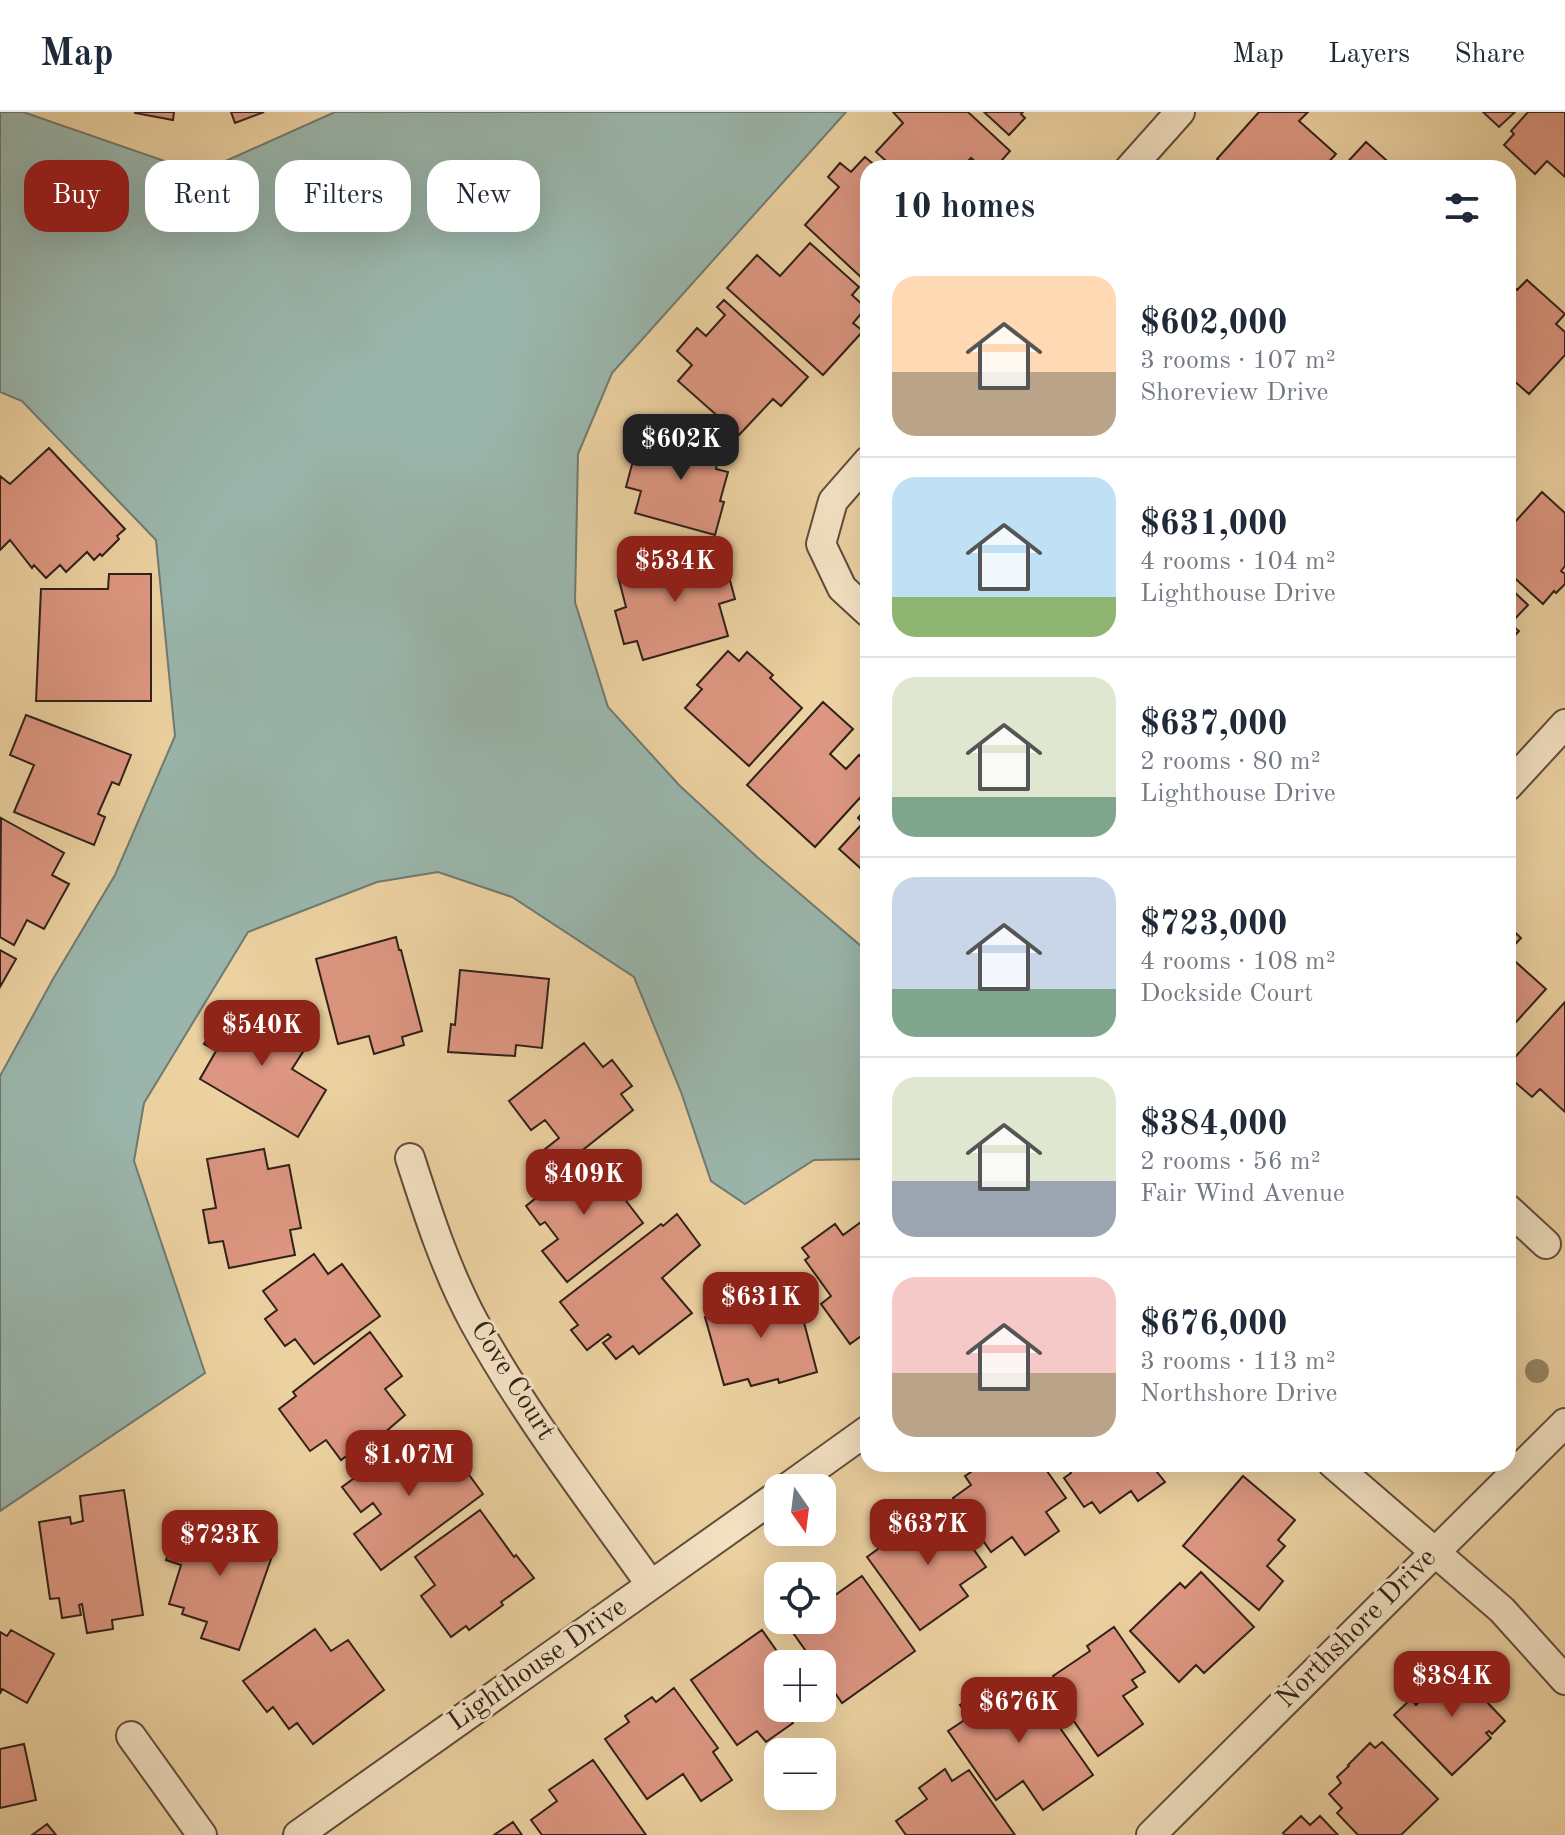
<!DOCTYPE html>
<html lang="en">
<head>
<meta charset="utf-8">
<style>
	body { margin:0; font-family:"Old Standard TT",serif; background:#f6f6f7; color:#1f2937; height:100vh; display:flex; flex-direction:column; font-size:30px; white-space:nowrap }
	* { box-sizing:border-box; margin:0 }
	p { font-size:26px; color:#747a83 }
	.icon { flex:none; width:44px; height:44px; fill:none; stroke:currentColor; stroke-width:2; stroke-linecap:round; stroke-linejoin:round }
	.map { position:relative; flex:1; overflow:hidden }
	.side { position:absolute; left:860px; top:48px; width:656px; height:1312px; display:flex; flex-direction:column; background:#fff; border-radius:24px; box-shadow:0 8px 32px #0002 }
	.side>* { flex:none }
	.banner { position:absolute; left:24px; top:48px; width:716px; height:72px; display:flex; gap:16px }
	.needle { width:52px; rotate:166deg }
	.buttons { position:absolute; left:764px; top:1362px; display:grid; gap:16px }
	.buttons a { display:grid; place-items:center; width:72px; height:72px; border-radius:16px; background:#fff; box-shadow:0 8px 32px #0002; font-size:40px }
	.price { position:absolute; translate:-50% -68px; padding:0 18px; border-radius:16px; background:#8f2418; color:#fff; font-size:26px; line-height:52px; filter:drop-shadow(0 2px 4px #0008) }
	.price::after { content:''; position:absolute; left:50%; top:48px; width:24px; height:18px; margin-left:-12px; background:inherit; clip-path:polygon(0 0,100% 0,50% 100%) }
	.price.current { background:#222; color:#fff }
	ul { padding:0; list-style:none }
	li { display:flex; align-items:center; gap:24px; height:200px; padding:0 32px }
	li+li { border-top:2px solid #e0e1e3 }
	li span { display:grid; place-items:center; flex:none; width:224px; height:160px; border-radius:24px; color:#555 }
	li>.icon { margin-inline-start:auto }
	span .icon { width:96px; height:96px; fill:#fffc; stroke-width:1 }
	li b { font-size:34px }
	h2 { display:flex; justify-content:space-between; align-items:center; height:96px; padding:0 32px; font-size:34px }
	.tag { padding:0 28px; border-radius:24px; background:#fff; box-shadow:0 8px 32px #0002; font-size:28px; line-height:72px }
	.tag.current { background:#8f2418; color:#fff }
	header { display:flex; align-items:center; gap:48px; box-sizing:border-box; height:112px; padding:0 40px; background:#fff; border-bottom:2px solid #e0e1e3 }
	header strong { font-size:38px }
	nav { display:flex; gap:44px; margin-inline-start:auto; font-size:28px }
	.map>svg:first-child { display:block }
</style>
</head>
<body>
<header>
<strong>Map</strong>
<nav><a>Map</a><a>Layers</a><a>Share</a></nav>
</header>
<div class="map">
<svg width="1565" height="1723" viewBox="0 0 1565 1723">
	<rect width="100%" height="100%" fill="#ecd1a1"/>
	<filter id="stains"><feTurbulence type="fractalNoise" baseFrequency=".0025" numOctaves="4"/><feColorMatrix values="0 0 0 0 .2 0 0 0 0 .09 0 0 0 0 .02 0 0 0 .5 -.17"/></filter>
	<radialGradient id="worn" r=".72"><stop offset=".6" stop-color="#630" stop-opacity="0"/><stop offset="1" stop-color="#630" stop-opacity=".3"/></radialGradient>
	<path fill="#9ab6ac" stroke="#707a71" stroke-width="2" d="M0,0H23L199,61L335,0H846L612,261L578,342L575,490L608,595L679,673L757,745L868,840V1047L814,1048L745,1092L711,1069L681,980L634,865L512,785L438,760L377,770L248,820L144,991L134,1049L205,1261L0,1399V964L53,867L115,763L175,624L156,428L22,289L0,280Z"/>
	<path fill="#dd9681" stroke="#312119" stroke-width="2" d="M174,0L173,8L135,1V0Z
		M231,0H264L235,11Z
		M893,0H968L1010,39L995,56H983L971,46L962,56H894L876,40L903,11Z
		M984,0H1023L1021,2L1025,6L1009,23Z
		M1259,0H1308L1299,9L1336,42L1323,56H1226L1217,47Z
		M1483,0H1515L1499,15Z
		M1528,0H1565V65L1547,49L1535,62L1504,33L1514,22L1511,19Z
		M1366,30L1395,56H1342Z
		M865,45L878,56H868V163L864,168L805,113L839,75L828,65L840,51L851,60Z
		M810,131L859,175L852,183L866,196L853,211L863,219L823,263L727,176L757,143L780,164Z
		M1527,168L1565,202L1556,212L1565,220V243L1529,282L1513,268L1508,272V175L1511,172L1517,178Z
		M724,188L808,265L781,294L773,287L739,323L678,269L692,253L677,239L697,216L706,224L725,203L717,195Z
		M655,320L696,332L697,321L722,328L716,357L728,360L720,389L724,390L715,423L635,401L641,379L626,375L634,345L647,349Z
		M49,336L125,417L117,424L119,427L102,444L100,442L94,448L87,440L66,460L60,453L46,466L34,453L32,456L10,428L0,438V364L10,372Z
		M1542,380L1565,401V454L1561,459L1565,462V472L1556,481L1554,479L1543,492L1508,460V403L1515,410Z
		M721,435L735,487L719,492L728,524L643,548L637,529L624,532L615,499L626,495L618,464Z
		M109,462H151V589H36L41,477H108Z
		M1508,474L1528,493L1510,512L1519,519L1508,531Z
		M728,539L739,549L747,540L773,563L770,566L802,596L749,654L685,596L702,577L697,573Z
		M823,590L853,617L830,642L846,657L859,643L868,651V677L815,735L747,673Z
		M26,603L131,643L119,673L112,670L98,702L105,705L94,733L14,700L34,653L10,643Z
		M868,694V763L839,737L863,711L858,706Z
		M1,706L64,741L52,763L69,772L44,817L27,808L14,833L0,825Z
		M1508,814L1521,826L1508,840Z
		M396,825L399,838H401L422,919L402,925L404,933L374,942L369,924L338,932L316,847Z
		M0,838L16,847L0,875Z
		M1508,843L1546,877L1508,919Z
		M460,858L549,867L542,936L516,933L515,944L448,940L451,912L455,913Z
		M244,889L310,929L292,957L326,978L298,1025L200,967L216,939L204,932L220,906L230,912Z
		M1565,890V1000L1540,977L1532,985L1508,964V953Z
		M584,931L603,955L612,948L632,974L621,982L633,998L545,1068L530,1049L559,1026L545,1008L531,1018L509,989Z
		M264,1037L268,1057L289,1053L301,1116L290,1118L295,1143L229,1156L223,1129L209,1131L203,1098L216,1096L207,1047Z
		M590,1043L603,1060L610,1054L624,1072L617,1077L643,1111L567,1170L542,1139L558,1127L545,1110L540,1113L526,1094Z
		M677,1102L700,1133L662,1166L692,1201L639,1242L633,1234L616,1247L603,1231L611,1225L608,1222L587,1238L571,1218L578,1213L560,1190L661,1112L663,1114Z
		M868,1105V1219L850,1232L821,1192L831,1184L805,1148L809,1145L802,1136L835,1112L843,1123Z
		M314,1142L328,1162L342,1152L380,1204L314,1252L295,1227L285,1234L265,1207L277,1198L263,1179Z
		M758,1177L761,1190L796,1180L817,1260L779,1271L778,1267L751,1274L748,1267L724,1273L705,1205L733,1198L729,1185Z
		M370,1220L402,1264L385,1277L405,1303L369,1334L366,1330L341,1348L326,1328L310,1339L279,1297L296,1284L293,1280Z
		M414,1323L419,1330L429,1323L443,1341L434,1347L441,1356L456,1345L483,1382L381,1458L354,1422L381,1402L373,1391L361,1400L342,1375Z
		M983,1352H1042L1066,1386L1046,1400L1059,1419L1025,1443L1012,1425L991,1440L953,1386L971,1373L965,1364Z
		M1065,1352H1169L1157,1360L1165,1370L1138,1389L1131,1379L1100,1401L1092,1390L1084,1395L1064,1366L1071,1361Z
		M1243,1364L1295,1408L1278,1428L1285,1434L1267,1454L1283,1469L1259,1498L1183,1434Z
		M124,1378L143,1503L112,1508L113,1517L87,1521L82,1492L79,1493L81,1503L62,1506L59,1486L50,1487L39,1410L70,1405L71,1412L83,1409L80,1384Z
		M480,1398L514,1445L516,1443L534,1466L501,1490L503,1493L469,1518L466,1514L451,1525L421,1484L435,1473L415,1445Z
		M946,1398L986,1455L960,1473L968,1484L920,1518L867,1445L921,1406L926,1412Z
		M196,1404L277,1430L239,1538L201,1526L207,1510L182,1502L184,1496L169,1492L181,1453L166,1448L175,1422L188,1426Z
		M1201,1460L1254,1515L1204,1561L1196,1553L1179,1570L1130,1519L1180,1471L1185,1476Z
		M862,1464L915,1539L842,1591L822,1562V1552H815L784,1508H822V1474L831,1486Z
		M1114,1515L1145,1560L1132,1568L1137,1575L1123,1584L1143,1612L1098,1644L1069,1602L1076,1598L1053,1564L1090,1539L1087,1534Z
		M315,1517L331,1539L348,1528L384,1578L313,1632L297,1611L289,1617L273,1595L267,1600L243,1569Z
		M11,1518L54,1542L27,1591L2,1577L0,1582V1520L7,1524Z
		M762,1518L786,1552H778V1596H789L784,1599L793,1611L766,1630L757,1619L737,1633L691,1568Z
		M1450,1554L1456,1560L1462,1554L1491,1585L1486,1589L1505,1609L1492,1622L1489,1619L1486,1621L1491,1626L1452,1663L1394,1603L1411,1587L1416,1593L1436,1573L1433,1570Z
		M1025,1566L1093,1663L1043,1698L1023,1669L996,1688L948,1619L969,1605L960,1593L989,1573L998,1584Z
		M674,1576L718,1636L713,1640L732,1668L701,1689L683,1662L647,1687L605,1627L629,1610L625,1604L652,1585L656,1590Z
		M1382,1630L1438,1687L1401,1723H1358L1337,1701L1342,1696L1329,1682L1341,1671L1337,1665L1349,1654L1348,1653L1370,1631L1375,1636Z
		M24,1632L36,1688L0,1696V1637Z
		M593,1648L646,1723H542L531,1708L557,1689L549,1678Z
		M945,1657L952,1669L969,1658L1015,1723H906L896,1709L927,1687L919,1676Z
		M1301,1704L1310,1713L1320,1704L1338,1723H1285L1283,1721Z
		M513,1710L522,1723H494Z
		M47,1712L56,1723H32Z"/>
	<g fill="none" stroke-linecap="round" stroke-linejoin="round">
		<g stroke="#604d3b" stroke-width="32">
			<path id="minor" d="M1130,56L1180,0
				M868,349L833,389L821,432L842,476L868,500
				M1508,674L1565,612
				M410,1046C428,1102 446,1158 474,1210C525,1303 590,1387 651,1473
				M1508,1097L1546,1132
				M1333,1352L1502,1498L1565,1568
				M787,1376L868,1318
				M131,1624L202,1723
				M298,1723L778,1383
				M1151,1723L1565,1311"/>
		</g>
		<use href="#minor" stroke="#f3e1c2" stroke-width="28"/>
	</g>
	<circle fill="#988665" cx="1537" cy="1259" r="12"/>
	<g text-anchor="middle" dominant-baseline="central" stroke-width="6" stroke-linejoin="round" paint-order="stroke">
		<g font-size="28" fill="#312119" stroke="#f3e1c2">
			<text transform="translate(512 1269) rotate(58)">Cove Court</text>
			<text transform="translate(1357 1517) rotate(-45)">Northshore Drive</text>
			<text transform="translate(538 1553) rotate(-35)">Lighthouse Drive</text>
		</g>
	</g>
	<rect width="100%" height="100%" filter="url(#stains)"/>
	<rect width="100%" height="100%" fill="url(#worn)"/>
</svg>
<div class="buttons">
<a><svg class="needle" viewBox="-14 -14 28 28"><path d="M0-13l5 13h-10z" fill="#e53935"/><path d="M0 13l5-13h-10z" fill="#747a83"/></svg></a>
<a><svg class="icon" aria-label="locate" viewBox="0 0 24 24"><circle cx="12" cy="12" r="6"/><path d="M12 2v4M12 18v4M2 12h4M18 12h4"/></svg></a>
<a>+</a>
<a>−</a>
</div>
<b class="price current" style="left:681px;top:370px">$602K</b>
<b class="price" style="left:675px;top:492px">$534K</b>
<b class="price" style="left:262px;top:956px">$540K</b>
<b class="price" style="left:584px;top:1105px">$409K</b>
<b class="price" style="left:761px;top:1228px">$631K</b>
<b class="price" style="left:409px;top:1386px">$1.07M</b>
<b class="price" style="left:928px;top:1455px">$637K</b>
<b class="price" style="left:220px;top:1466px">$723K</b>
<b class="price" style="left:1452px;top:1607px">$384K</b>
<b class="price" style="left:1019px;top:1633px">$676K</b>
<div class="banner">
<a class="tag current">Buy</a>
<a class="tag">Rent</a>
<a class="tag">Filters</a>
<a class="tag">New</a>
</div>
<section class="side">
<h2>10 homes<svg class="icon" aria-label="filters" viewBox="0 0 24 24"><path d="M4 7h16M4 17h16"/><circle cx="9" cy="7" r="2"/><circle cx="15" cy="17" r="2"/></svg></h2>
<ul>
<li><span style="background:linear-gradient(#ffd9b3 60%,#b9a48a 0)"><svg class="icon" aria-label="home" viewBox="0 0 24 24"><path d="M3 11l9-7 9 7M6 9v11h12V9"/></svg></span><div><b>$602,000</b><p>3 rooms · 107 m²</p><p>Shoreview Drive</p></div></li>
<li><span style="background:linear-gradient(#bfe0f5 75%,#8fb573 0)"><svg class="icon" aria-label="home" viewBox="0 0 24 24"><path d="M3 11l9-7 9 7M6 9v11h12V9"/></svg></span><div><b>$631,000</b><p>4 rooms · 104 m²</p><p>Lighthouse Drive</p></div></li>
<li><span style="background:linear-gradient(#dfe7d0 75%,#7fa58c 0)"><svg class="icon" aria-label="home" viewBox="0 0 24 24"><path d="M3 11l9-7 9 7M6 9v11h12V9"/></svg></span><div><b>$637,000</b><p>2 rooms · 80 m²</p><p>Lighthouse Drive</p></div></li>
<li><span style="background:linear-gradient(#c9d6e8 70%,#7fa58c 0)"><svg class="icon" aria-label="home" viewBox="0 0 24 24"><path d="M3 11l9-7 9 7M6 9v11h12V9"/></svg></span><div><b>$723,000</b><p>4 rooms · 108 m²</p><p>Dockside Court</p></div></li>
<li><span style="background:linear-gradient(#dfe7d0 65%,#9aa5b1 0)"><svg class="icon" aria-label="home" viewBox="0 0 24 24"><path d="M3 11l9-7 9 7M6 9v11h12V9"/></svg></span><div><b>$384,000</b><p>2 rooms · 56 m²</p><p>Fair Wind Avenue</p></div></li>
<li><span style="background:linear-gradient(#f6c9c9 60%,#b9a48a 0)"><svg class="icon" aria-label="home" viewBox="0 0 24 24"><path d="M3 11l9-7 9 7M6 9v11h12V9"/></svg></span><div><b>$676,000</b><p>3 rooms · 113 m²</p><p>Northshore Drive</p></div></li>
</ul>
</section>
</div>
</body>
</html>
